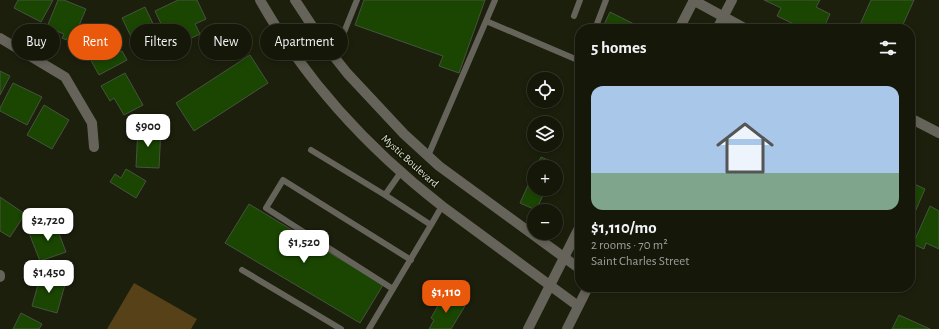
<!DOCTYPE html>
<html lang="en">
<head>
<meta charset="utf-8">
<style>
	body { margin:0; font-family:"Alegreya Sans",sans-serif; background:#222417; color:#f1f3f6; height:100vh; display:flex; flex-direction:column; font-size:15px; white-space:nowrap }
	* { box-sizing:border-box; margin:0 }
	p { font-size:13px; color:#9d9f9c }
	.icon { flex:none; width:22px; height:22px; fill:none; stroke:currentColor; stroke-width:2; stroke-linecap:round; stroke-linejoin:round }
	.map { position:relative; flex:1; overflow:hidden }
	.details { position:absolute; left:575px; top:24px; width:340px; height:268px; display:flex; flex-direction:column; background:#151709; border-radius:16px; box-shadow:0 2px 6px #0003,0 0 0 1px #34362a }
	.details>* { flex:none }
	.banner { position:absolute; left:12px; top:24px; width:380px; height:36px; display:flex; gap:8px }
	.tools { position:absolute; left:527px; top:72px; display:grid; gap:8px }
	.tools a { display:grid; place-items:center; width:36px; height:36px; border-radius:50%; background:#151709; box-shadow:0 2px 6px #0003,0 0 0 1px #34362a; font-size:20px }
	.price { position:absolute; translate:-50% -34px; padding:0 9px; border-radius:8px; background:#fff; color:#222; font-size:13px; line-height:26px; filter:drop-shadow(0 1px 2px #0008) }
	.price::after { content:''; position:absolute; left:50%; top:24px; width:12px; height:9px; margin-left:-6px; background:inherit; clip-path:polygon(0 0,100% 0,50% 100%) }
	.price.selected { background:#ea580c; color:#fff }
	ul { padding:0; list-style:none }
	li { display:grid; align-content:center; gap:8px; height:212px; padding:0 16px }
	li span { display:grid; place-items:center; height:124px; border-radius:12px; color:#555 }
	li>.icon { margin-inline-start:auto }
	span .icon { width:72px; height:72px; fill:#fffc; stroke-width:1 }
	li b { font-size:17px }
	h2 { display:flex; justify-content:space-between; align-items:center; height:48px; padding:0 16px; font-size:17px }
	.pill { padding:0 14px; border-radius:18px; background:#151709; box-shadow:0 2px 6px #0003,0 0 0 1px #34362a; font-size:14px; line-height:36px }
	.pill.selected { background:#ea580c; color:#fff }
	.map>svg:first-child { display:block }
</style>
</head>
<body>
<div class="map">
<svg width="939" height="329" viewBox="0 0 939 329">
	<rect width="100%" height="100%" fill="#1c1f0c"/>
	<path fill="#574118" d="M134,283L197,319L191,329H107Z"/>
	<path fill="#1a4601" stroke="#465341" d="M18,0H53L41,22L14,8Z
		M58,0H64L86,9L72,42L62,38L64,34L47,27Z
		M178,0H197L206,19L195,24L200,34L172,47L155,11Z
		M364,0H485L459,73L439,66L443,56L355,25Z
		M764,0H820L816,7L830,14L823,29H818L807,24L804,29L777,16L781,8Z
		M871,0H914L901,29H858Z
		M145,7L159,36L136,47L122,18Z
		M610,12L642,28V29H602Z
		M104,35L114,54L122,51L127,60L99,75L83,46Z
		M250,55L268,83L194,131L176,103Z
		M0,71L10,76L0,95Z
		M125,73L143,105L124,115L114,98L110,101L101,86Z
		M13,83L42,97L27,125L0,111V108Z
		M44,105L69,120L52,149L27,135Z
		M138,127L161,128L159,168L136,167Z
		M541,157L557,164L556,167H536Z
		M126,169L146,181L136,198L110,182L115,174L121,178Z
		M534,172V189H546L536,210L520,203Z
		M910,182L925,189L915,212L910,209Z
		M0,197L25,214L10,237L0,231Z
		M249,204L383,285L360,323L225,243Z
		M930,206L939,211V249L926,243L924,249L913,244Z
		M55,223L66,252L40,261L29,233Z
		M41,274L66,281L57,313L32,306Z
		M444,295L465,306L451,329H429L434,320L431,318Z
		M21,313L42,324L39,329H13Z
		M899,315L930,329H892Z"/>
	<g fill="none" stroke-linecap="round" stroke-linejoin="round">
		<path stroke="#66645a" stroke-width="6" d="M574,16L580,0
			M486,21L580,61
			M595,29L606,0
			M334,57L357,0
			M311,150L385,195L401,172
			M428,156L495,0
			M385,195L431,225L442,206
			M242,270L341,329
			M393,289L266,208L283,180L411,260
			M369,329L431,225"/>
		<path stroke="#66645a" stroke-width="10" d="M260,0C305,80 370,150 442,206L578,306
			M295,0L324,44L347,73L404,134L439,166L580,269
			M693,0L746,29
			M0,38L65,77L92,123L94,147
			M910,118L939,133
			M0,275V277"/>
		<path stroke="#66645a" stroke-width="10" d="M679,29L694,0
			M717,29L732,0
			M528,329L580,226
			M567,329L588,287"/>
	</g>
	<g text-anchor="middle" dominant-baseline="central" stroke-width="3" stroke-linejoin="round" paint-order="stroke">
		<g font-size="11" fill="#dfe2d6" stroke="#131604">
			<text transform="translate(410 161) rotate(42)">Mystic Boulevard</text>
		</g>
	</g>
</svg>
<div class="tools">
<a><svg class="icon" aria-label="locate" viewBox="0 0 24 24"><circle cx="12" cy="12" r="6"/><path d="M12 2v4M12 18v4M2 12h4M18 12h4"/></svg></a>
<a><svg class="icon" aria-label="layers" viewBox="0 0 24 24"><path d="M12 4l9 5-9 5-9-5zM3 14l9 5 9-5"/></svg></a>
<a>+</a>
<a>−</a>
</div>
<b class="price" style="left:148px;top:148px">$900</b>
<b class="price" style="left:48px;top:242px">$2,720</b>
<b class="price" style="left:304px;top:264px">$1,520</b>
<b class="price" style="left:49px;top:294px">$1,450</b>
<b class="price selected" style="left:446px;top:314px">$1,110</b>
<div class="banner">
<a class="pill">Buy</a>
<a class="pill selected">Rent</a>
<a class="pill">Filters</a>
<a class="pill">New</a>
<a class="pill">Apartment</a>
</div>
<section class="details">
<h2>5 homes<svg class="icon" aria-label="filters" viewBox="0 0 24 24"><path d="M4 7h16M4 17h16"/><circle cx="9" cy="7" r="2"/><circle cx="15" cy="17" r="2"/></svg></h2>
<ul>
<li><span style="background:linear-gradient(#a9c7e8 70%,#7fa58c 0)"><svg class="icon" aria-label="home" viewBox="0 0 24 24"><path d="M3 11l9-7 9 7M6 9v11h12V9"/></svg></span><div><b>$1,110/mo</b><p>2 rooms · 70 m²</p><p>Saint Charles Street</p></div></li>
</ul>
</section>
</div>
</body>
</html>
